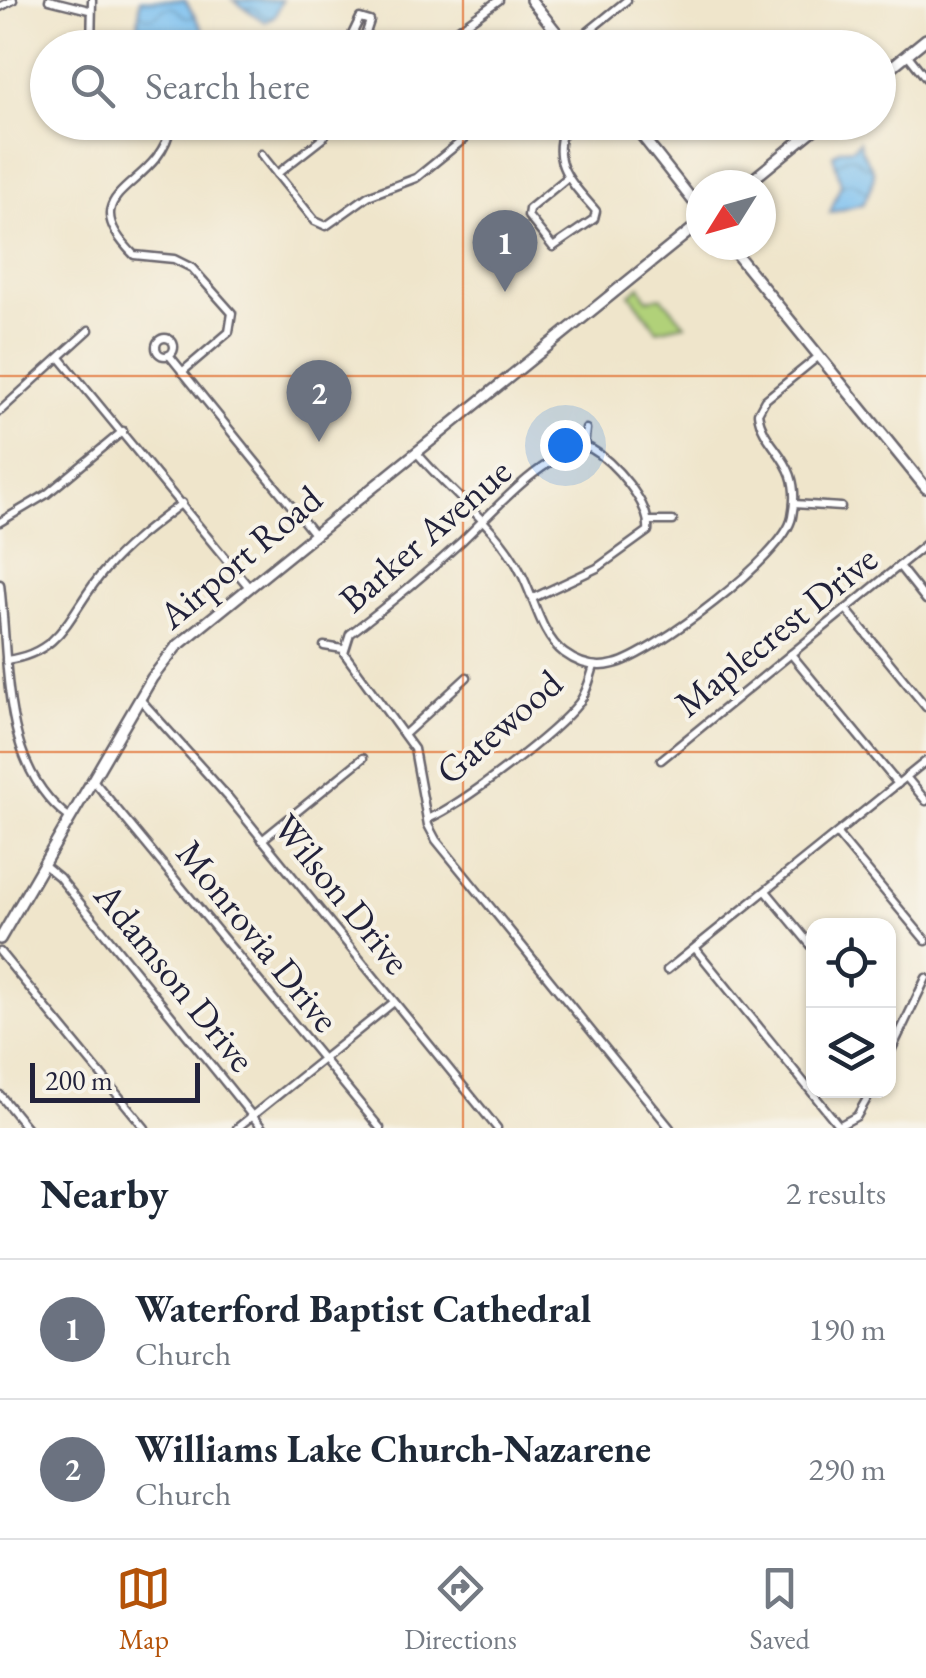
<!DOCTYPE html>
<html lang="en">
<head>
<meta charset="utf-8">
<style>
  :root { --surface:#fff; --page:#f2f2f3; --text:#1f2937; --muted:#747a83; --line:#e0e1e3; --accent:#b45309 }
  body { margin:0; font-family:"EB Garamond",serif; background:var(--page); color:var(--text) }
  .controls { position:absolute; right:30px; bottom:30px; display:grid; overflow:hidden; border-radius:20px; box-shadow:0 2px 8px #0004 }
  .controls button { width:90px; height:90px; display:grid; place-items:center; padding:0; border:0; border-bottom:2px solid var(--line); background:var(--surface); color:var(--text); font:50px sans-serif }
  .compass { position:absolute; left:686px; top:170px; width:90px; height:90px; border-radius:50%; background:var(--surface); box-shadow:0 2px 8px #0004; rotate:233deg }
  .scale { position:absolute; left:30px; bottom:25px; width:170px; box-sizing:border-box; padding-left:10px; border:5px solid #22223b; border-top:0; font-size:28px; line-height:35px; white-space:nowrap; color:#22223b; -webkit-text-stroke:8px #f7f3e8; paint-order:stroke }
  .you { position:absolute; left:565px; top:445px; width:35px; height:35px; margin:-25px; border:8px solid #fff; border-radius:50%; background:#1a73e8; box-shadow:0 0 0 15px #1a73e833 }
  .badge { display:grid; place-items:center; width:65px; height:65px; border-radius:50%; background:var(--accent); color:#fff; font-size:32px; font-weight:700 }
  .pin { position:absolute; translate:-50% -82px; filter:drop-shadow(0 2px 5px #0008) }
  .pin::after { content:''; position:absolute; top:52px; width:35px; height:30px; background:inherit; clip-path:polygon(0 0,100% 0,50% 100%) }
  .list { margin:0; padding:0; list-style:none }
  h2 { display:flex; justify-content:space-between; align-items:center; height:130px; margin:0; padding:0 40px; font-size:42px }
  h2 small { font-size:32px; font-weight:400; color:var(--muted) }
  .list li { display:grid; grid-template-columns:65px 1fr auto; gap:30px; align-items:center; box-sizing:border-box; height:140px; padding:0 40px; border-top:2px solid var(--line) }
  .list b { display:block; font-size:38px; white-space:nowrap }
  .list p { margin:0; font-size:32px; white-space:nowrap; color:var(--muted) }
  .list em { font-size:32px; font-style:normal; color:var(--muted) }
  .icon { flex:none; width:55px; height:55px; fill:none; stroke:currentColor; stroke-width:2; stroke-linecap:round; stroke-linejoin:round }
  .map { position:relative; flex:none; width:926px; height:1128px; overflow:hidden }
  .search { position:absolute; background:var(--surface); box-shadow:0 2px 8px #0004; left:30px; right:30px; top:30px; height:110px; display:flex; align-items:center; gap:25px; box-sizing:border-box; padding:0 35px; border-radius:55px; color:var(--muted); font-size:38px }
  .sheet { height:410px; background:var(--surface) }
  nav { display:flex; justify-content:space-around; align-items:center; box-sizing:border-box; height:140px; border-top:2px solid var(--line); background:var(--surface); font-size:28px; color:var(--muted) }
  nav a { display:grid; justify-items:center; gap:5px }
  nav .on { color:var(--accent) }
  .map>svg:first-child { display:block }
  .green { fill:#b1d179; stroke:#6a7a5a; stroke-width:2.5 }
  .water { fill:url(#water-waves); stroke:#4e7096; stroke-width:2.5 }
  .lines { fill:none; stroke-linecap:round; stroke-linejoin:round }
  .minor-casing { stroke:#6a666d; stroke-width:11 }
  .tertiary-casing { stroke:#6a666d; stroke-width:14 }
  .minor { stroke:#fff; stroke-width:6 }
  .tertiary { stroke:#fff; stroke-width:9 }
  .grid { fill:none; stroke:#de560e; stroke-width:2.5; stroke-opacity:0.55 }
  .labels { text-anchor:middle; stroke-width:8; stroke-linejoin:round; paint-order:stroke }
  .street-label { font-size:38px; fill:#22223b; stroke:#f7f3e8 }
</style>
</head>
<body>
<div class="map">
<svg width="926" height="1128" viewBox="0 0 926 1128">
  <defs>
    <pattern id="water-waves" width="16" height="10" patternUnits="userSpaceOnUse" patternTransform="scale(2.5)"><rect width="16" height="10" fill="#79bff0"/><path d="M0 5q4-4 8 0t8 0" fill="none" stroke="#639bc4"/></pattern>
  </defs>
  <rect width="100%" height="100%" fill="#f7f3e8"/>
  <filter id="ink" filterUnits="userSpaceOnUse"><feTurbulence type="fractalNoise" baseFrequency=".01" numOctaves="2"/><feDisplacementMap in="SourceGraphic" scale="20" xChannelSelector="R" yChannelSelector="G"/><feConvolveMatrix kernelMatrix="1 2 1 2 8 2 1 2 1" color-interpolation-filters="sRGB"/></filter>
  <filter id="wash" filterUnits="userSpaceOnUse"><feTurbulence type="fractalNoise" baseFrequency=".0048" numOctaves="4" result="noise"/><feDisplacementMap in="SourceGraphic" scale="40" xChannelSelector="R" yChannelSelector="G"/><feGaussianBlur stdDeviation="2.25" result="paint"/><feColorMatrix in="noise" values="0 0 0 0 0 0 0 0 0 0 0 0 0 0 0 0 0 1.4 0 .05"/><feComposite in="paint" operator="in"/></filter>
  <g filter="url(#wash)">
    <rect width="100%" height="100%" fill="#efe5cb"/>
    <!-- green -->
    <polygon class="green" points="640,286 647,299 662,297 685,324 657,330 630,294"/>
    <!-- water -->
    <g class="water">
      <polygon points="140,0 185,0 203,30 198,47 144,47 138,29"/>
      <polygon points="233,0 282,0 275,16 265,22"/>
      <path d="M859,141c7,33 27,19 4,63l-33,9 11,-29 -8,-29 7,-6 13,-1z"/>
    </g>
  </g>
  <g filter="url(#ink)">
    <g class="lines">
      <!-- minor casing -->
      <g class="minor-casing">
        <g id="minor">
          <polyline points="49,0 89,10"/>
          <polyline points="0,7 13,0"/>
          <polyline points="569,47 627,0"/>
          <polyline points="91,48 92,0"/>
          <polyline points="334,48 365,36 370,21 360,18 348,43"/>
          <polyline points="432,48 499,0"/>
          <polyline points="675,48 683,41"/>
          <polyline points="907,54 926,78"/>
          <polyline points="159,122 192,122"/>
          <path d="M567,122c-20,39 4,60 29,89l-2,8 -41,28 -25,-31 1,-7 39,-32"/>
          <path d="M171,125c-11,66 -104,63 -37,130l40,4 18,9 40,45 -3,19 -47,40"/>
          <polyline points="565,128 579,122"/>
          <polyline points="261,154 315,221 326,226 368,196 416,178 485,122"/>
          <polyline points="277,174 323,138 333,122"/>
          <circle cx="165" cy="347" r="9"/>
          <polyline points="169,355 314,534"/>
          <polyline points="61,359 248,586"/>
          <polyline points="0,411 89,330"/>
          <polyline points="584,447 586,429"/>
          <path d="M417,453c33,40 81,73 104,120 13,24 20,63 43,80 15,11 32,16 50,11 38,-9 171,-108 178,-147 12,-59 -29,-66 -34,-104l7,-13 54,-44"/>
          <polyline points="794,504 841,507"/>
          <polyline points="649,521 673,521"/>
          <polyline points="0,522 47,494 123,431"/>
          <polyline points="899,566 926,600"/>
          <path d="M0,584c10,83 0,183 70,234"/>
          <path d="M533,598l64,-30 51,-37c3,-28 -35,-70 -58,-83 -44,1 -97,64 -128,93 -36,33 -74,64 -112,93l-6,19 70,96 14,76 8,15 234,288"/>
          <polyline points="846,609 926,707"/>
          <polyline points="324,646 343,649"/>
          <polyline points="791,654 898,784"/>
          <path d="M6,660c59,-7 64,-51 99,-90 22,-26 50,-46 77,-67"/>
          <polyline points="140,699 228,797 497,1128"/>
          <polyline points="405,734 467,677"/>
          <polyline points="661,760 926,544"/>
          <polyline points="906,777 926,801"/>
          <polyline points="93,780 380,1128"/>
          <path d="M428,819c36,-16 126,-85 151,-116 8,-11 11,-24 15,-37"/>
          <polyline points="837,834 926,941"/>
          <polyline points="262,840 363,758"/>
          <polyline points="43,864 59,877 262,1128"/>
          <polyline points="766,891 814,949"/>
          <polyline points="695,948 840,1127"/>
          <polyline points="0,952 145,1128"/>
          <polyline points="667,970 926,761"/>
          <polyline points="888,1057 926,978"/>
          <polyline points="0,1095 27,1128"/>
          <polyline points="237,1128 394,1002"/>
          <polyline points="835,1128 857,1116 872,1090"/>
        </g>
      </g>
      <!-- tertiary casing -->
      <g class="tertiary-casing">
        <g id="tertiary">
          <polyline points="531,0 569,48"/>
          <polyline points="878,78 926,39"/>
          <polyline points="631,122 701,211"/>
          <polyline points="746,185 823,122"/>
          <polyline points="729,245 926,488"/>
          <polyline points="0,939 152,678 176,647 701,222"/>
        </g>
      </g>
      <!-- minor -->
      <use href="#minor" class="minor"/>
      <!-- tertiary -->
      <use href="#tertiary" class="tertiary"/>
    </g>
  </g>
  <!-- grid -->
  <path class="grid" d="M463,0v48M463,122v1006M0,376h926M0,752h926"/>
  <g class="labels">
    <!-- street labels -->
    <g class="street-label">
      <text transform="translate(425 535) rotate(-41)" y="13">Barker Avenue</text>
      <text transform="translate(240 557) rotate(-40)" y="13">Airport Road</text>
      <text transform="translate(776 631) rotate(-39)" y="13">Maplecrest Drive</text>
      <text transform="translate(499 727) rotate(-41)" y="13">Gatewood</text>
      <text transform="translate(342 894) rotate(51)" y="13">Wilson Drive</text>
      <text transform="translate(258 936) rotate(51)" y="13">Monrovia Drive</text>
      <text transform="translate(175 977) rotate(51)" y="13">Adamson Drive</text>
    </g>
  </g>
</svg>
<div class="controls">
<button><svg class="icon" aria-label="locate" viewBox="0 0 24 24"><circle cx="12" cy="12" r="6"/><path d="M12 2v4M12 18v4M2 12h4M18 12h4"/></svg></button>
<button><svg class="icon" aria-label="layers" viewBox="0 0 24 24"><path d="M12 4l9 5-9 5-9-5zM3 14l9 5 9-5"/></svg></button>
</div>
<svg class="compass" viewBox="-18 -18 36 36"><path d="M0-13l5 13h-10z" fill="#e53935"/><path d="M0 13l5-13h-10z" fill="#747a83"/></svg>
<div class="scale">200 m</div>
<div class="you"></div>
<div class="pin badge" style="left:505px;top:292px;background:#6b7280">1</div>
<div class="pin badge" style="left:319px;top:442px;background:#6b7280">2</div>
<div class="search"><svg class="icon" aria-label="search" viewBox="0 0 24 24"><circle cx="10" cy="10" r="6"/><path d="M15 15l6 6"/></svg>Search here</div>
</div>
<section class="sheet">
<h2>Nearby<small>2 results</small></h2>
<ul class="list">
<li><span class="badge" style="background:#6b7280">1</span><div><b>Waterford Baptist Cathedral</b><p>Church</p></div><em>190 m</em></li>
<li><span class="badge" style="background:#6b7280">2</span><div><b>Williams Lake Church-Nazarene</b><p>Church</p></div><em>290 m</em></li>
</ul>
</section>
<nav>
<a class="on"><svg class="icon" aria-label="map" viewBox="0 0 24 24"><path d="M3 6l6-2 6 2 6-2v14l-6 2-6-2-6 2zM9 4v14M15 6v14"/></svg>Map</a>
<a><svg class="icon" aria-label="directions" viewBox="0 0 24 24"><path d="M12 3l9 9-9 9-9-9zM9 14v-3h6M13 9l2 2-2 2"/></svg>Directions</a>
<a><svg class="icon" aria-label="saved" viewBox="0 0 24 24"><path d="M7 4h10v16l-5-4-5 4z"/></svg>Saved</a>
</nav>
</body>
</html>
